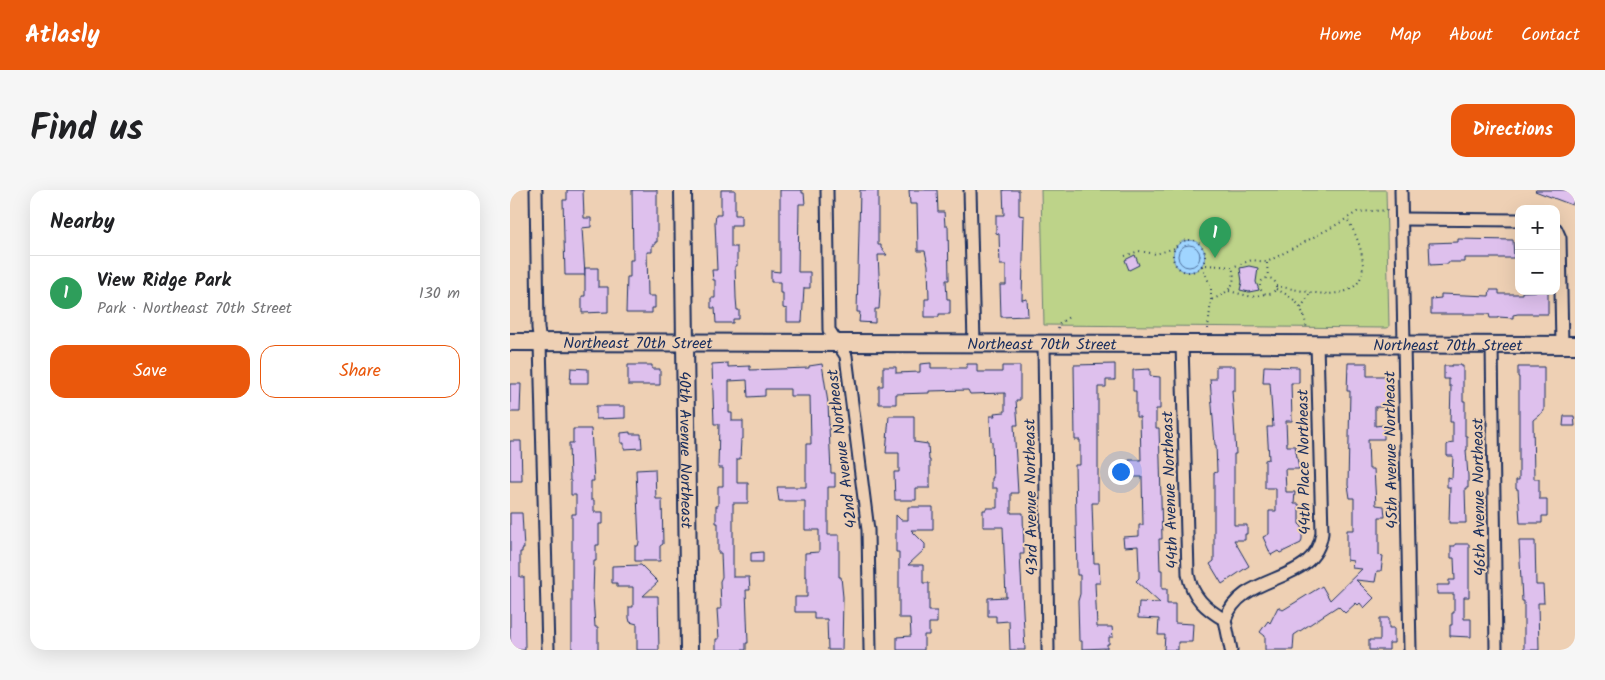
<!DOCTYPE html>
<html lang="en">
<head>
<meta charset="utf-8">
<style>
  :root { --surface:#fff; --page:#f6f6f6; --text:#202124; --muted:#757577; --line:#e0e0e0; --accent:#ea580c }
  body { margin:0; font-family:Kalam,sans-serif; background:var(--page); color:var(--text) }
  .controls { position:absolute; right:15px; top:15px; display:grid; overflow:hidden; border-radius:10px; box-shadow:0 5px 20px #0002 }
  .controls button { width:45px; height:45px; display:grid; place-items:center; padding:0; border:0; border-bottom:1px solid var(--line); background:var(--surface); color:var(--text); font:25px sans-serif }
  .you { position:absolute; left:610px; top:281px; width:18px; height:18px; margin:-12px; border:4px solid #fff; border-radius:50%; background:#1a73e8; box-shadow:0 0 0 8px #1a73e833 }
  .badge { display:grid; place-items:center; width:32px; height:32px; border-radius:50%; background:var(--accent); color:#fff; font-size:16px; font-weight:700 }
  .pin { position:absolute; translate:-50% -41px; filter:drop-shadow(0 1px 2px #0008) }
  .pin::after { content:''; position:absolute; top:26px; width:18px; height:15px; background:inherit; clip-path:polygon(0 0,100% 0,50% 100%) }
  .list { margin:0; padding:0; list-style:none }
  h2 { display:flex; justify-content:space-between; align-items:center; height:65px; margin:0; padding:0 20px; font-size:21px }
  h2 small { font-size:16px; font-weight:400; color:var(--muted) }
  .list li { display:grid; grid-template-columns:32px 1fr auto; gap:15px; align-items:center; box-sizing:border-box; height:75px; padding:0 20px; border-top:1px solid var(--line) }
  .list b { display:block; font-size:19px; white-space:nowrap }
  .list p { margin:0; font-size:16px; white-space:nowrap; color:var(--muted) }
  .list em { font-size:16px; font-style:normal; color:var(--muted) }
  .actions { display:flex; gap:10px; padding:15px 20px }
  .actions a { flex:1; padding:11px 0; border:1px solid var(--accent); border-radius:15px; text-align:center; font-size:18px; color:var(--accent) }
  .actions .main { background:var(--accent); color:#fff }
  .map { position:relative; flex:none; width:1065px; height:460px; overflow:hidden; border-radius:15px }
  header { display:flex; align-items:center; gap:30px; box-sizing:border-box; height:70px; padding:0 25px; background:var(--accent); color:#fff }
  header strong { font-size:24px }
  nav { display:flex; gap:28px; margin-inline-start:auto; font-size:18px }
  .intro { display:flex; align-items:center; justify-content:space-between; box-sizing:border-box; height:120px; padding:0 30px }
  h1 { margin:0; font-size:35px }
  .button { padding:12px 22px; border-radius:15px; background:var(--accent); color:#fff; font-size:18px; font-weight:700 }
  main { display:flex; gap:30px; padding:0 30px }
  aside { flex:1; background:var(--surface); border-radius:15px; box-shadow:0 5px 20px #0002 }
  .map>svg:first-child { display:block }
  .green { fill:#bdd389; stroke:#6c8174 }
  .water { fill:#a0d5ff; stroke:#6b93bf }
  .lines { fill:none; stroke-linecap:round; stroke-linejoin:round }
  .shore { stroke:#50719e; stroke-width:1 }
  .building { fill:#dec0ed; stroke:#1b2f5e }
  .street-casing { stroke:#1b2f5e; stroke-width:15 }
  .secondary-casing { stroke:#1b2f5e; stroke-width:20 }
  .path { stroke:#1b2f5e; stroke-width:2; stroke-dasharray:1 4; stroke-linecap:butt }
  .street { stroke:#eed0b4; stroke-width:11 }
  .secondary { stroke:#eed0b4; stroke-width:16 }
  .labels { text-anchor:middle; stroke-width:4; stroke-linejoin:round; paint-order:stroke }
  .street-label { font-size:16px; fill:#1b2f5e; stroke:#eed0b4 }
</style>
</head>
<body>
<header>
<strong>Atlasly</strong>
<nav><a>Home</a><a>Map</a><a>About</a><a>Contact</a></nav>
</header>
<div class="intro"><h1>Find us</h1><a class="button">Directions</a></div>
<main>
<aside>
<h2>Nearby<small></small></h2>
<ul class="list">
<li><span class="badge" style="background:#2e9e5b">1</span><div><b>View Ridge Park</b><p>Park · Northeast 70th Street</p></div><em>130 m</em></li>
</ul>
<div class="actions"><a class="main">Save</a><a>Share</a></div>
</aside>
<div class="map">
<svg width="1065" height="460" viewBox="0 0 1065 460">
  <rect width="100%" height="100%" fill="#eed0b4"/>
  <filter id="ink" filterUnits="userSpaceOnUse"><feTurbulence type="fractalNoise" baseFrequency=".02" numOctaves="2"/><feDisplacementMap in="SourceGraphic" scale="10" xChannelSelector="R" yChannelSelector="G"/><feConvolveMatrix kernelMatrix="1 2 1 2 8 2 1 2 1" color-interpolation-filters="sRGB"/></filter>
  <g filter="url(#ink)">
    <!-- green -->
    <polygon class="green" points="531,0 876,0 879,137 877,138 534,135"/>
    <!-- water -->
    <circle class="water" cx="679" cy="66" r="16"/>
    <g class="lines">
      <!-- shore -->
      <circle class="shore" cx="679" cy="66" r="11"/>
    </g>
    <!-- building -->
    <g class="building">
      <polygon points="57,0 73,0 74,28 81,28 81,37 72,38 75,85 55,85 53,10 57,10"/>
      <polygon points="122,0 147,0 147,52 145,52 145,55 142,55 142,62 137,62 138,106 145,106 145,118 142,118 142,123 116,123 117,87 120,87 120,70 123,70"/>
      <polygon points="211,0 225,0 225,25 231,25 231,35 221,35 221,57 227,57 227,76 225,76 226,108 227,120 229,120 229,129 223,129 223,133 206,133 205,118 201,118 201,108 205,108 205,90 203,90 202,80 207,80 205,32 206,25 211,25"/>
      <polygon points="270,0 292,0 292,3 294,3 295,14 289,14 288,82 300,82 300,98 294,98 292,132 277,132 277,119 273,118 273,103 270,103 270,92 261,92 261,81 270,82"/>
      <polygon points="350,0 368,0 368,55 371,55 371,58 377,65 368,65 370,104 369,119 365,119 365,133 349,132 350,122 347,122"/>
      <polygon points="399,0 427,0 428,22 434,22 435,36 438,36 439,90 436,90 437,109 440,109 440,124 429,124 429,127 415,127 415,109 419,109 418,75 415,61 408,61 407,14 400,14"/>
      <polygon points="493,0 509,0 509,25 514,26 512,110 517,109 518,126 491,127 490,95 496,95 496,75 490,75 489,44 486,43 486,25 494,25"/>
      <polygon points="1026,0 1065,0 1065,8 1062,15 1025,1"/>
      <polygon points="948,49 1003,50 1004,68 955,68 955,72 938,72 938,74 920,75 919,53 948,52"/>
      <polygon points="625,65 629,75 619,80 615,70"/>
      <polygon points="739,76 748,78 746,92 749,100 739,102 730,100 732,92 730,78"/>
      <polygon points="75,78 88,78 88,97 98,97 98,122 72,123 72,106 75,106"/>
      <polygon points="980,100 989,100 989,104 1012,104 1012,102 1038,101 1038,124 1008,124 1003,125 1003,128 988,127 988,128 980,128 979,124 921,124 921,109 931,108 931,104 979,106"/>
      <polygon points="218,173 218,177 240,176 240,180 299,178 299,176 312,174 318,213 321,283 325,283 325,297 318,297 318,345 329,345 329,387 331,387 333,407 332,460 318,460 317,429 304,429 304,422 285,422 285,407 297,407 297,387 295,386 295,363 309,362 309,340 295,340 295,311 269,311 267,297 296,297 296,254 301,254 300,206 280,206 280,199 255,199 255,206 238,207 237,190 219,191 219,223 222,223 222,231 233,231 233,249 231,249 230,269 227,269 227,293 238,293 238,313 223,313 223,387 239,387 240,400 236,400 238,453 236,453 236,460 206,460 206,449 209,449 207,419 211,419 210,391 212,387 211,363 208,363 208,333 206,333 206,316 208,316 208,296 213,296 213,278 208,278 209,234 204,234 202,174"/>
      <polygon points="421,173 421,178 457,178 457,174 467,174 467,182 492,182 492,176 510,176 510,210 506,210 508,235 504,235 508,303 501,303 501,323 513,323 514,364 510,364 515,460 500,460 499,431 486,432 486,426 478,426 478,408 496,407 493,337 473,337 473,320 476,320 476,318 487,318 487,298 482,298 482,288 483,288 482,251 481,251 480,226 485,226 484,223 495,222 495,203 460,204 458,200 419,201 419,203 386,204 386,214 369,214 369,196 373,196 373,177 386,177 386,183 410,182 410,174"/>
      <polygon points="838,173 857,173 857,186 877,186 877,217 865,217 865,236 874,235 874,249 858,249 859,279 864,279 866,315 874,316 875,327 869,327 869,365 873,366 871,381 867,381 865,392 846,390 864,408 854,418 850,413 848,415 846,413 835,423 828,416 811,427 784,445 783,460 755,460 755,446 750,442 758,431 760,433 768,417 773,420 812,396 820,410 852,379 842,378 843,371 837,370 837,340 844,340 844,308 840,308 838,295 840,201 837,201"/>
      <polygon points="605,174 605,190 596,190 596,197 588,197 588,313 582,313 584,373 589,373 590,393 585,393 587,437 602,437 603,447 599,447 599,454 597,454 597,458 572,459 572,451 569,451 568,411 570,404 570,385 567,385 565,275 570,275 570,250 565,250 564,175"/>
      <polygon points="118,175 142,175 142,179 150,179 150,195 118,195"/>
      <polygon points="942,175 951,175 951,176 953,176 953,211 955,211 955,246 957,246 957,260 956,260 958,286 958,298 955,298 956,333 939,333 940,297 937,297 937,287 942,288 943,266 937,266 937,255 938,254 943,253 943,232 940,232 941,196 939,196 939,189 934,189 934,176 942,176"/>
      <polygon points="706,176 725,176 725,200 722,200 726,264 724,264 724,335 737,335 737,344 735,344 735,350 724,350 739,376 712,394 700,374 704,371 704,283 707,282 706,255 705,255 700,189 706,189"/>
      <polygon points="754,176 789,177 789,193 781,193 782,231 776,231 777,256 785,256 789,279 775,279 776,302 785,302 784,314 789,314 789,334 792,337 792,349 791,353 770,363 768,361 761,365 753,347 759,344 759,321 766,321 766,298 755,298 755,270 759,269 757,237 763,237 760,193 753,193"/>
      <polygon points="1008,177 1034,177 1034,221 1023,230 1024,289 1029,289 1029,309 1037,309 1037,326 1032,326 1032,333 1010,333 1008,299 1006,299 1006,290 1009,290 1009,187 1008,187"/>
      <polygon points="61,178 78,179 78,193 60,193"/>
      <polygon points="640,179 640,186 650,187 650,219 646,219 646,238 649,238 650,270 652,349 649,349 650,380 652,380 652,399 657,399 657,414 665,414 665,433 683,434 682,452 668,452 668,460 654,460 655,445 648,445 649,429 628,428 629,412 650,413 626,391 629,388 629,380 628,356 614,357 613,347 629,346 629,335 633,335 632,287 619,287 619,270 631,270 630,227 626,227 626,201 623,201 623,180"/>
      <polygon points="0,194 11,194 10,222 0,222"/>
      <polygon points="86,216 115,216 115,228 86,229"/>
      <polygon points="379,226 404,226 404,252 418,254 419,270 420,270 420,298 406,298 406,310 385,310 384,282 389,282 389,263 376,263"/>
      <polygon points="1054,226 1064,226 1065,236 1053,236"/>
      <polygon points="63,239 81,239 84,291 81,291 81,310 84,310 84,322 93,322 93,334 89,334 89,355 86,355 86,371 84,371 83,406 85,437 88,437 88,460 62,460 62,324 66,324 66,305 61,305 61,291 60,291 59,253 63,253"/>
      <polygon points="120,242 120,244 131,244 132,258 114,259 114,253 111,253 111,243"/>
      <polygon points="0,251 11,251 12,291 0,291"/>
      <polygon points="145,279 146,309 152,309 153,354 150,356 150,371 125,371 125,356 128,356 129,352 126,280"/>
      <polygon points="398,317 423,317 423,340 401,340 415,354 415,359 398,375 413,375 413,393 419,393 419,421 427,421 427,433 419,433 419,445 414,445 414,460 387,460 387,447 401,446 400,428 389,428 389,362 386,362 386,325 391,330 398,330"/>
      <polygon points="0,323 12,323 14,359 12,359 12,362 10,362 10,387 14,387 15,460 0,460"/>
      <polygon points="1009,351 1025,351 1026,395 1033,395 1034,413 1028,413 1029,460 1014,460 1014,411 1012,411"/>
      <polygon points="945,354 959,354 959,407 954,407 954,429 961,429 961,447 940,446 940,435 942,435 942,423 944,423 944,404 927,404 927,395 939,395 939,390 945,390 944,368 941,368 941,356 945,356"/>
      <polygon points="253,362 253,372 241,372 241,363"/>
      <polygon points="131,375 148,392 133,406 148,406 149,460 127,460 127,434 120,432 119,428 119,417 123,417 123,397 107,397 107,393 102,393 102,376"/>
      <polygon points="870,428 879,428 879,438 884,438 884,453 879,453 879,460 859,460 859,450 870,450"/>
    </g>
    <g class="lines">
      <!-- street casing -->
      <g class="street-casing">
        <g id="street">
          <polyline points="26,0 28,138 30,153 38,460"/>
          <polyline points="317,0 319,140 336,166 358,340 360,460"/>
          <polyline points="460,0 464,153"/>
          <polyline points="891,0 900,460"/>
          <polyline points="892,29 1009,30"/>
          <polyline points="1046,39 1050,48 1052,155"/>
          <path d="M672,153l6,231c4,23 18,35 37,46l6,30"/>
          <polyline points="534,154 538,460"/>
          <polyline points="982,155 986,460"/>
          <path d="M715,430c17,-50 90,-33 97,-87l-5,-190"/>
        </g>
      </g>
      <!-- secondary casing -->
      <g class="secondary-casing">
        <g id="secondary">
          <path id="s1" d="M173,0l6,460"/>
          <path id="s2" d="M0,152l1065,3"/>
        </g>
      </g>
      <!-- path -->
      <g class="path">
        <circle cx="679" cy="66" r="16"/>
        <polyline points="615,66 629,61 646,64 665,58"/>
        <polyline points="757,73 758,88"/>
        <circle cx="758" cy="96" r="8"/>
        <path d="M766,96c20,3 42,10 62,7 40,-6 23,-52 9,-74"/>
        <path d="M766,99c22,11 26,16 31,40"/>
        <polyline points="719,101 742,107 755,104"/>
        <polyline points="701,110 701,97 692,76 697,75 722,77 742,70 757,72 828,34 847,22 879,20"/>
        <polyline points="791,118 800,103"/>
        <polyline points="548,139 550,133 559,127"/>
        <path d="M698,139l3,-29c16,-7 27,-13 21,-33"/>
      </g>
      <!-- street -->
      <use href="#street" class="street"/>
      <!-- secondary -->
      <use href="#secondary" class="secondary"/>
    </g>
  </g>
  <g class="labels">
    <!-- street labels -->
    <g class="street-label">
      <text dy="6" stroke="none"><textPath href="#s2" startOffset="128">Northeast 70th Street</textPath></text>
      <text dy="6" stroke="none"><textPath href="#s2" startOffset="532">Northeast 70th Street</textPath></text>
      <text dy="6" stroke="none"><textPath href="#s2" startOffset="938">Northeast 70th Street</textPath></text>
      <text transform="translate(331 259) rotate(-97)" y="6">42nd Avenue Northeast</text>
      <text dy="6" stroke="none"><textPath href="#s1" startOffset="260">40th Avenue Northeast</textPath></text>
      <text transform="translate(880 260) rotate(-91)" y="6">45th Avenue Northeast</text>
      <text transform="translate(793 272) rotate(-91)" y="6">44th Place Northeast</text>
      <text transform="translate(659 300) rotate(-92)" y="6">44th Avenue Northeast</text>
      <text transform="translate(520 307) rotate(-91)" y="6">43rd Avenue Northeast</text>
      <text transform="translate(968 307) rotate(-91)" y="6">46th Avenue Northeast</text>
    </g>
  </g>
</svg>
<div class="controls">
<button>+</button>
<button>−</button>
</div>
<div class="you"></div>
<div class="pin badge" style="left:705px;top:68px;background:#2e9e5b">1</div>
</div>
</main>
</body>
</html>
